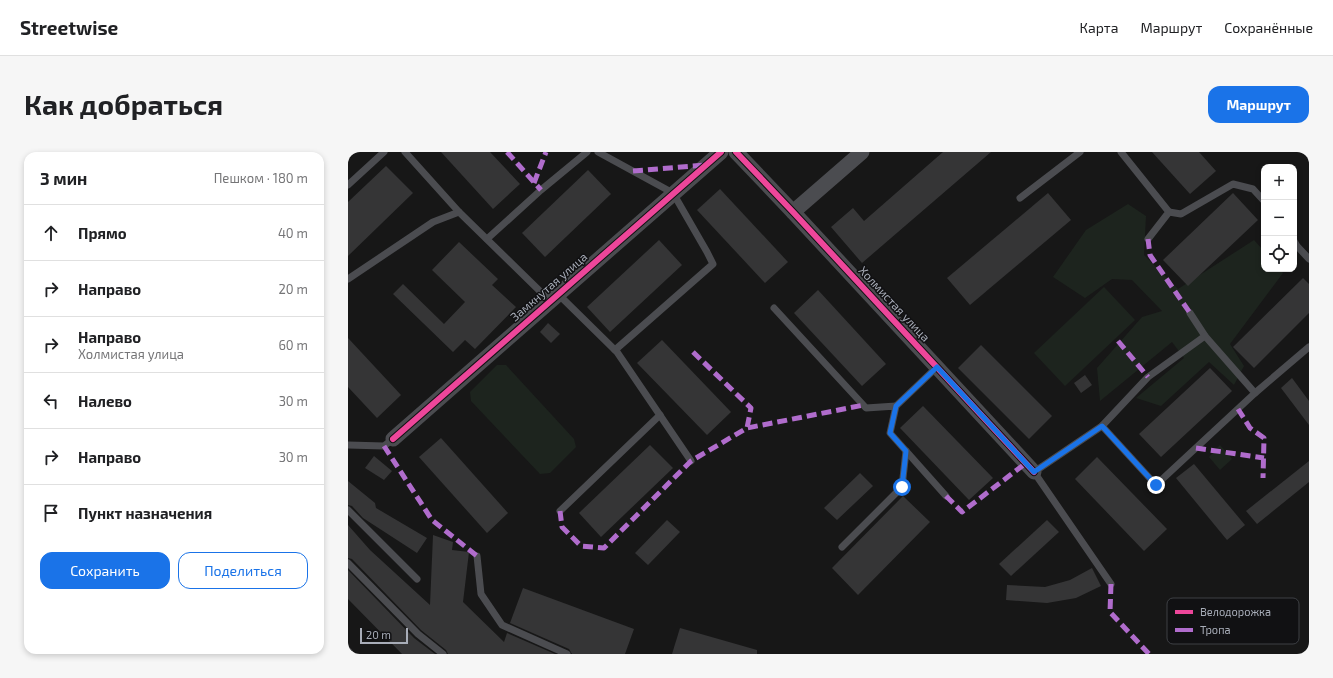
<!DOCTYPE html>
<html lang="ru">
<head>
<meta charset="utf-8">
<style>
  :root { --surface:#fff; --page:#f6f6f6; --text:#202124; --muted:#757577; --line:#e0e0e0; --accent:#1a73e8 }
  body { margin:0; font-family:"Exo 2",sans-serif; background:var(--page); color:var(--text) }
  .controls { position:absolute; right:12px; top:12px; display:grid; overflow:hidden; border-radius:8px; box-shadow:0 2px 6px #0003 }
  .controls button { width:36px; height:36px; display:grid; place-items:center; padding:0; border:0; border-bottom:1px solid var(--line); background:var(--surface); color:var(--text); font:20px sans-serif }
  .scale { position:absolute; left:12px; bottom:10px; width:48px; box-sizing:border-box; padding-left:4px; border:2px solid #a8adb8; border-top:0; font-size:11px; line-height:14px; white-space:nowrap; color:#a8adb8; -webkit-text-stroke:3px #111113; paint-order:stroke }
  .stop { position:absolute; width:12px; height:12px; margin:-9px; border:3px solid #1a73e8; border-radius:50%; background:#fff }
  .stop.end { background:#1a73e8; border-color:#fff; box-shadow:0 1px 4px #0008 }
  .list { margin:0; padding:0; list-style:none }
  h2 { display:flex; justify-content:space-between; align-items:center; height:52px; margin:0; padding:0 16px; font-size:17px }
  h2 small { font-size:13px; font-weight:400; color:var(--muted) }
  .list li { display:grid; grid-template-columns:26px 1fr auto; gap:12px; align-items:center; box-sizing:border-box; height:56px; padding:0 16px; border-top:1px solid var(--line) }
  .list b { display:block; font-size:15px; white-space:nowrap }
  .list p { margin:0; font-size:13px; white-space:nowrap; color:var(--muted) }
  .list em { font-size:13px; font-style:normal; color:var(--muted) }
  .actions { display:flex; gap:8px; padding:12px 16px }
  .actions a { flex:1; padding:9px 0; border:1px solid var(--accent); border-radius:12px; text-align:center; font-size:14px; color:var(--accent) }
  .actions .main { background:var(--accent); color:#fff }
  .icon { flex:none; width:22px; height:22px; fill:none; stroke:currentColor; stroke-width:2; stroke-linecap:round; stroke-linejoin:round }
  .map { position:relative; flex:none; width:961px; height:502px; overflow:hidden; border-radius:12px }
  header { display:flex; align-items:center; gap:24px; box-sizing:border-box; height:56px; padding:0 20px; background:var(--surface); border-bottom:1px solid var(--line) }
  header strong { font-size:19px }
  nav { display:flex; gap:22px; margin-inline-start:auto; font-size:14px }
  .intro { display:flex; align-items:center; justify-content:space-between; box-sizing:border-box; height:96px; padding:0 24px }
  h1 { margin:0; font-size:28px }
  .button { padding:10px 18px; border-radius:12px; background:var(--accent); color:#fff; font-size:14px; font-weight:700 }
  main { display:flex; gap:24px; padding:0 24px }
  aside { flex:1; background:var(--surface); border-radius:12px; box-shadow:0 2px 6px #0003 }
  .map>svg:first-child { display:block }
  .green { fill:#1d241e }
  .building { fill:#353536 }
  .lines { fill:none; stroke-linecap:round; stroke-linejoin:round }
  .lane { stroke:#4b4c50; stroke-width:7 }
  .street { stroke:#4b4c50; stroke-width:15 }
  .rail { stroke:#4b4c4f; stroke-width:3; stroke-dasharray:5 4; stroke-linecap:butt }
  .quiet { stroke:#b06ccc; stroke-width:5; stroke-dasharray:10 5; stroke-linecap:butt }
  .cycleway-casing { stroke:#111113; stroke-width:8 }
  .cycleway { stroke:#ed469a; stroke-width:6 }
  .route { stroke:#1a73e8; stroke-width:5 }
  .labels { text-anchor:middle; stroke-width:3; stroke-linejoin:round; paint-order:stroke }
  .street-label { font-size:12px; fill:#a8adb8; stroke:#111113 }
  .key { fill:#111113; stroke:#3e4045; stroke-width:1 }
  .key-label { font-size:11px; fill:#a8adb8 }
</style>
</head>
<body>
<header>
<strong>Streetwise</strong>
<nav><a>Карта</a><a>Маршрут</a><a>Сохранённые</a></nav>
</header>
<div class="intro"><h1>Как добраться</h1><a class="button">Маршрут</a></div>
<main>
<aside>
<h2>3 мин<small>Пешком · 180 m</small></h2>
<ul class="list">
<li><svg class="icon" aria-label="ahead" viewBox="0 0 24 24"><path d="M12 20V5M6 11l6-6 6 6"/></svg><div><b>Прямо</b></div><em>40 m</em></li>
<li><svg class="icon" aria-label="right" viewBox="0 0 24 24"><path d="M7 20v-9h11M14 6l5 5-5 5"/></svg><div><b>Направо</b></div><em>20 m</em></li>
<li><svg class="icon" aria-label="right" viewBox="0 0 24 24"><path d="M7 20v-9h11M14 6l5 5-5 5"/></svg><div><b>Направо</b><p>Холмистая улица</p></div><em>60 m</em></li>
<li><svg class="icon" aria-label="left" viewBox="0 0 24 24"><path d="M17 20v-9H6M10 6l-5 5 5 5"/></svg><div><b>Налево</b></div><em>30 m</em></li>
<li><svg class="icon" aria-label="right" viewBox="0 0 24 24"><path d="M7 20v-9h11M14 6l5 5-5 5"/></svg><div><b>Направо</b></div><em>30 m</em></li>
<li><svg class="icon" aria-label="arrive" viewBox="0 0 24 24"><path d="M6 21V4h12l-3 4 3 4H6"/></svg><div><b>Пункт назначения</b></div></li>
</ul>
<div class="actions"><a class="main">Сохранить</a><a>Поделиться</a></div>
</aside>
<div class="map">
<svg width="961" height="502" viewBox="0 0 961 502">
  <rect width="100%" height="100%" fill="#171717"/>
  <!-- green -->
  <g class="green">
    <polygon points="780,52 798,64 796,103 830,137 906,88 916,99 916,117 931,117 935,121 882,192 896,214 886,233 861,210 813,254 788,246 836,206 824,190 752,249 749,216 794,165 814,159 784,128 764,127 737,146 705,125 738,78"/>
    <polygon points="756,135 787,168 717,234 686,201"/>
    <polygon points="149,213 158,213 226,287 228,295 202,321 192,322 123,249 122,240"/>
    <polygon points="872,293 884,307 872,318 861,305"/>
  </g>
  <!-- building -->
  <g class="building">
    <polygon points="93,0 142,0 172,32 145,57"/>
    <polygon points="595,0 643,0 514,111 483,75 505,56 516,69"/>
    <polygon points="804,0 851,0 868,19 842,42"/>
    <polygon points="38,14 65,41 0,104 0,50"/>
    <polygon points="240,18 263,42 197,105 174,81"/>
    <polygon points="372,37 440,110 417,131 349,58"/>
    <polygon points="700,41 723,68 622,153 599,126"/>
    <polygon points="885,41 910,68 840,134 815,108"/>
    <polygon points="311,88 334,113 262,180 239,155"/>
    <polygon points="111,90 150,127 144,133 168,155 127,197 117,188 105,200 45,142 55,132 96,172 117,150 84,118"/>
    <polygon points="955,126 961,132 961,161 906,216 885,195"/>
    <polygon points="470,138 538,212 514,234 446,161"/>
    <polygon points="200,171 212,182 203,191 192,180"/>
    <polygon points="0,186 53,243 29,266 0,235"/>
    <polygon points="314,188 383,260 359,283 289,211"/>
    <polygon points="633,193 704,264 681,287 610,216"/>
    <polygon points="862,216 884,239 813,305 791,282"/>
    <polygon points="737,223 744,233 733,241 726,231"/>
    <polygon points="944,226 961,249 961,273 933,236"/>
    <polygon points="575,254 645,326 621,348 552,276"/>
    <polygon points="93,286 160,361 139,381 71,305"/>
    <polygon points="302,293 325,316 253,385 231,361"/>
    <polygon points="26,304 44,319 36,328 17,316"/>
    <polygon points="749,305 819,377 796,399 727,327"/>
    <polygon points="961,309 961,330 909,372 898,359"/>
    <polygon points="846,312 897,373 879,388 828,326"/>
    <polygon points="512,321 525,334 489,368 476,356"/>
    <polygon points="0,329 27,351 28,356 79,386 69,401 15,366 4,354 0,353"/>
    <polygon points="555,344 582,370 510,443 484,416"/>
    <polygon points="319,368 332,380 300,413 287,401"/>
    <polygon points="699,368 711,380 663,424 651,412"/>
    <polygon points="0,373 22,398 82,453 85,383 105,390 104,398 121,400 115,450 156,490 159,481 207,502 100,502 98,498 73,478 4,407 0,406"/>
    <polygon points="744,416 753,434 728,446 699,451 658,448 659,433 697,435 722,428"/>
    <polygon points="0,418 66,486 87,502 54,502 0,447"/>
    <polygon points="175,436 286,477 277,502 224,502 221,497 162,471"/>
    <polygon points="332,476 409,498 409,502 324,502"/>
  </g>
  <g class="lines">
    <!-- lane -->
    <g class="lane">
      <polyline points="57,0 111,60 202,149"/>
      <polyline points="250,0 325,41 359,100 365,112 267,198"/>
      <polyline points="773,0 821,60 800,87"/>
      <polyline points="0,33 36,0"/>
      <polyline points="672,46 732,0"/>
      <polyline points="821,60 833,62 885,32 905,37 916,49"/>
      <polyline points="139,87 193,38 239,0"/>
      <polyline points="946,89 949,94 961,107"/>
      <polyline points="0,127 85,70 111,60"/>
      <polyline points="210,142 269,200 343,309"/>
      <polyline points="426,156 518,256 548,254 542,281 598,344"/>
      <polyline points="907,241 961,195"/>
      <polyline points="548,254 589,215"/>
      <polyline points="754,274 808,333 907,241 857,184 842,161"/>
      <polyline points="0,293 36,294 45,287"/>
      <polyline points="0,358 69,427"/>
      <polyline points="212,359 312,263"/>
      <polyline points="494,395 554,335 558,299"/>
      <polyline points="129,404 133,442 154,473 219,502"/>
      <polyline points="0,411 70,482 95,502"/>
      <polyline points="763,432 686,320 754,274 800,225 857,184"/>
    </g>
    <!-- street -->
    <g class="street">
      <polyline points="388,0 445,60 686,320"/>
      <polyline points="445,60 514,0"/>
      <polyline points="45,287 373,0"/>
    </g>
    <!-- rail -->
    <polyline class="rail" points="0,496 6,502"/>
    <!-- quiet -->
    <g class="quiet">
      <polyline points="159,0 193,38"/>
      <polyline points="285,19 358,13"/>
      <polyline points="186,31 198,0"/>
      <polyline points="800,87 802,103 842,161"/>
      <polyline points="770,189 800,225"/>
      <polyline points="345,200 403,256 399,276"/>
      <polyline points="890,257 902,276 916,286 915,326"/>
      <polyline points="36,294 84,368 129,404"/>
      <polyline points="848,296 916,306"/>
      <polyline points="598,344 614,360 678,311"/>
      <polyline points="212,359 214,375 233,394 256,396 343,309 399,276 516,253"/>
      <polyline points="763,432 762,460 801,502"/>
    </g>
    <!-- cycleway casing -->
    <g class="cycleway-casing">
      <g id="cycleway">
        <polyline points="388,0 445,60 686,320"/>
        <polyline points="45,287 373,0"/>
      </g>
    </g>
    <!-- cycleway -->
    <use href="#cycleway" class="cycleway"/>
  </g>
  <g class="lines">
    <!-- route -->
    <polyline class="route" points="554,335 558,299 542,281 548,254 589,215 686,320 754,274 808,333"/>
  </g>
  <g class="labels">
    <!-- street labels -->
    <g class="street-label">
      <text transform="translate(201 135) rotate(-41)" y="4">Замкнутая улица</text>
      <text transform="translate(546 152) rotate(47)" y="4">Холмистая улица</text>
    </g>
  </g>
  <!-- legend -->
  <rect x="819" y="446" width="132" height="46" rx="6" class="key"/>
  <rect x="827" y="458" width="18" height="4" fill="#ed469a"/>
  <rect x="827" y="476" width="18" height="4" fill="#b06ccc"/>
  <g class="key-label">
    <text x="852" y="464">Велодорожка</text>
    <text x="852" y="482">Тропа</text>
  </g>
</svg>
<div class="controls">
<button>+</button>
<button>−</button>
<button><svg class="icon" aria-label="locate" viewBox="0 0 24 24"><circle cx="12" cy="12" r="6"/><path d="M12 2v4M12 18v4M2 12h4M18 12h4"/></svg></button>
</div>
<div class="scale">20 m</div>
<div class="stop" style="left:554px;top:335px"></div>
<div class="stop end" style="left:808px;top:333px"></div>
</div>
</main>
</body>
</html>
